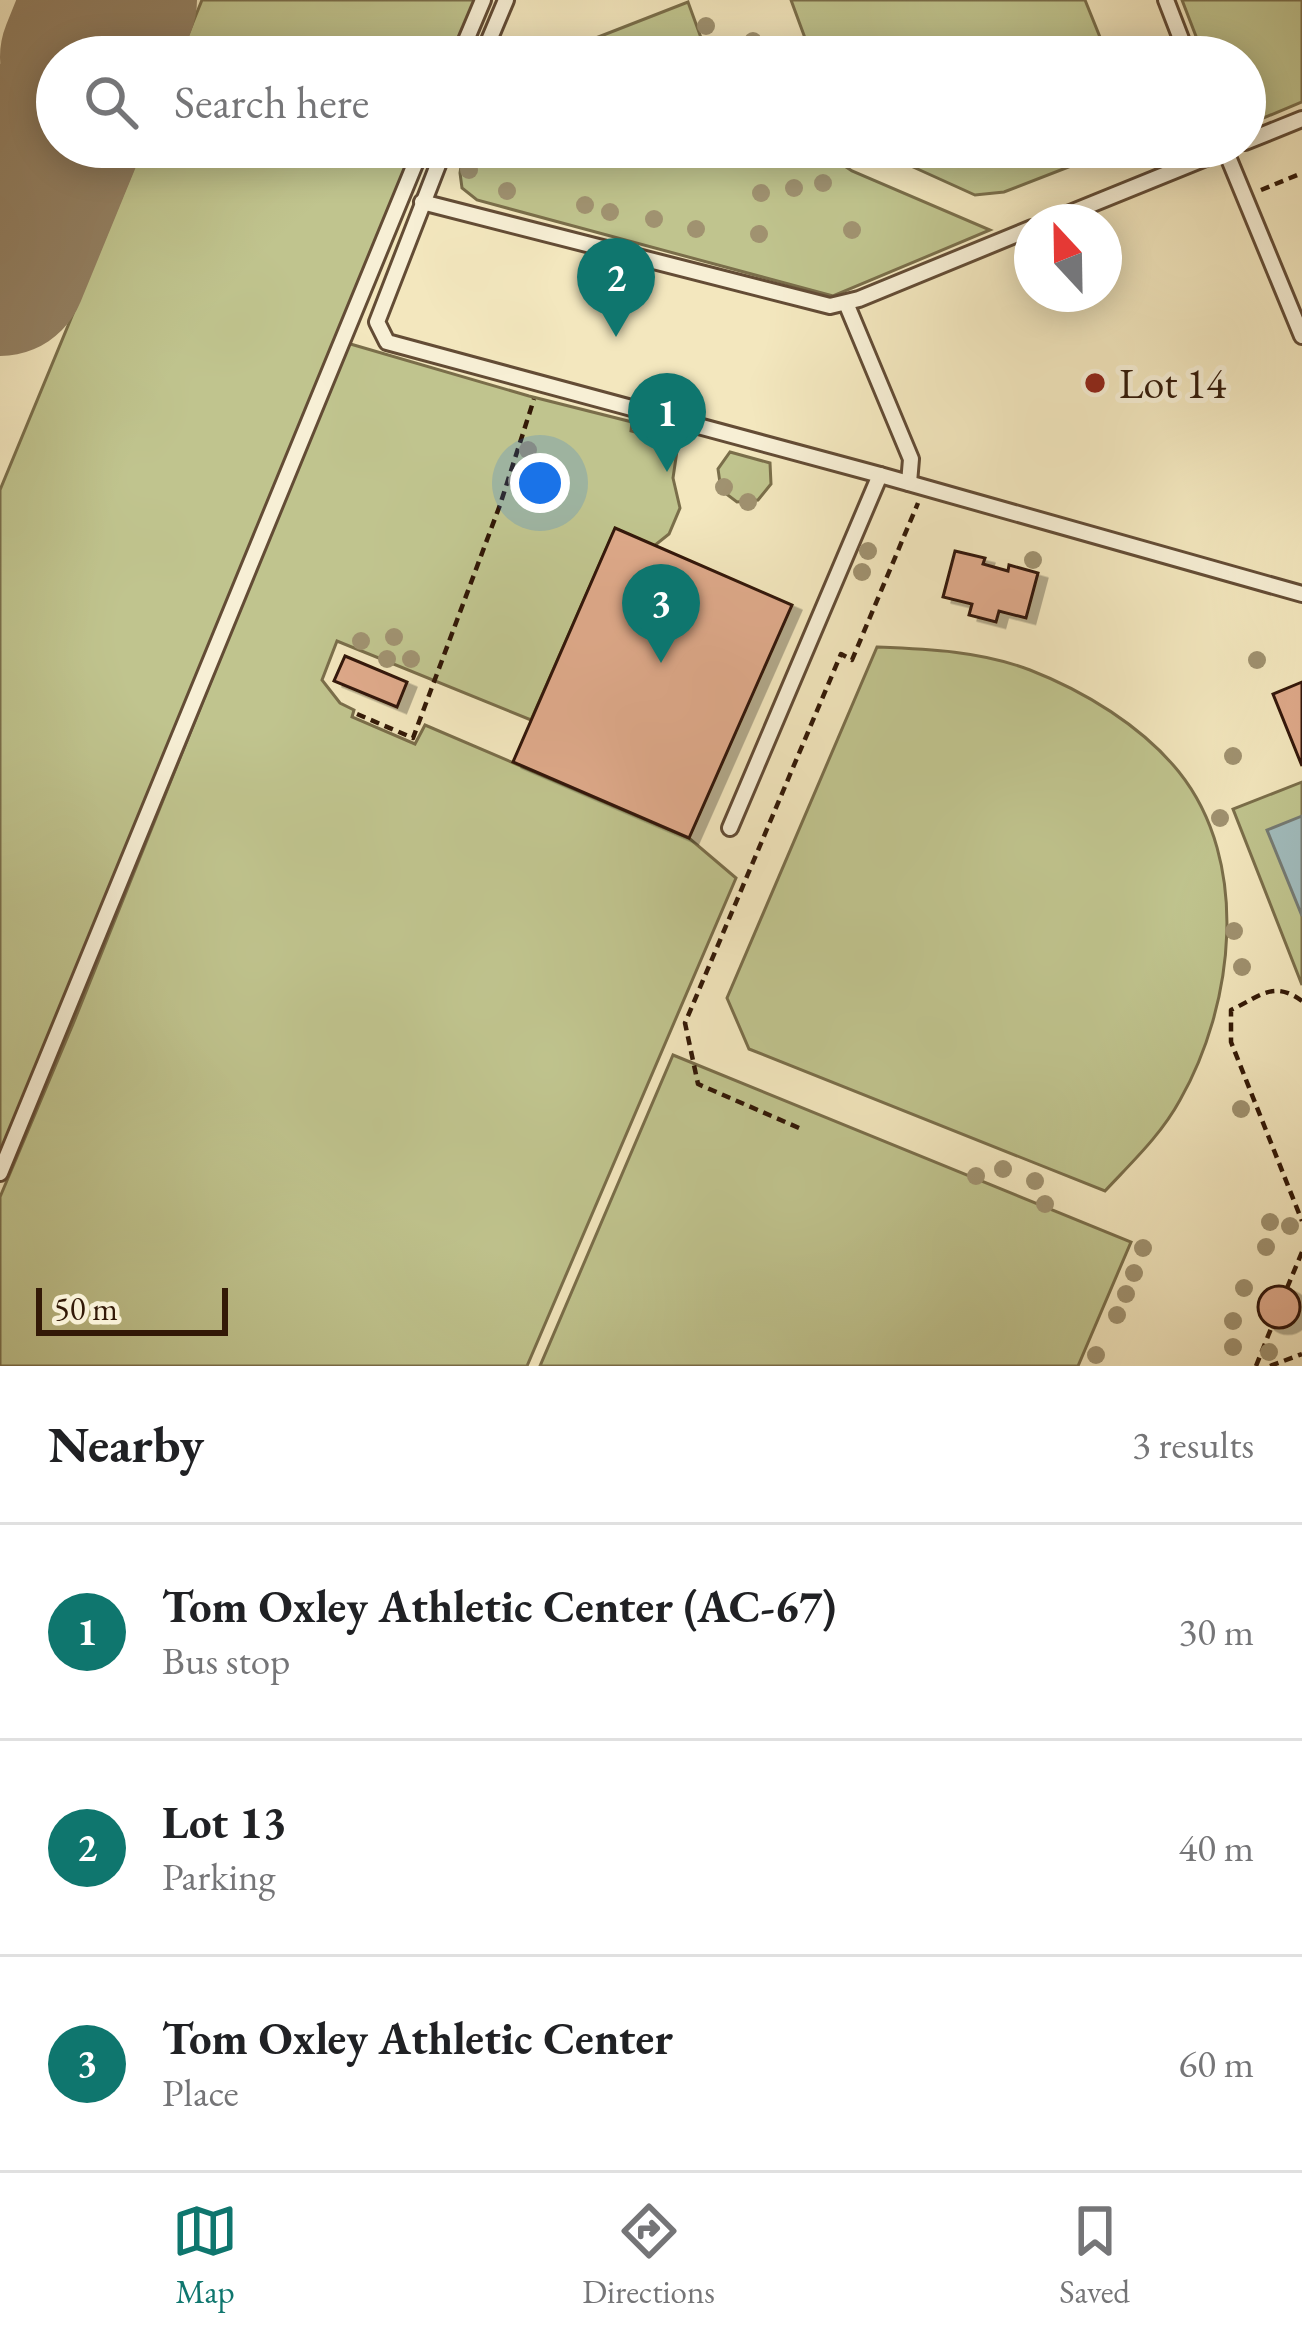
<!DOCTYPE html>
<html lang="en">
<head>
<meta charset="utf-8">
<style>
  :root { --surface:#fff; --page:#f6f6f6; --text:#202124; --muted:#757577; --line:#e0e0e0; --accent:#0f766e }
  body { margin:0; font-family:"EB Garamond",serif; background:var(--page); color:var(--text) }
  .compass { position:absolute; left:1014px; top:204px; width:108px; height:108px; border-radius:50%; background:var(--surface); box-shadow:0 6px 30px #0003; rotate:338deg }
  .scale { position:absolute; left:36px; bottom:30px; width:192px; box-sizing:border-box; padding-left:12px; border:6px solid #331907; border-top:0; font-size:33px; line-height:42px; white-space:nowrap; color:#331907; -webkit-text-stroke:9px #f7efd5; paint-order:stroke }
  .you { position:absolute; left:540px; top:483px; width:42px; height:42px; margin:-30px; border:9px solid #fff; border-radius:50%; background:#1a73e8; box-shadow:0 0 0 18px #1a73e833 }
  .badge { display:grid; place-items:center; width:78px; height:78px; border-radius:50%; background:var(--accent); color:#fff; font-size:39px; font-weight:700 }
  .pin { position:absolute; translate:-50% -99px; filter:drop-shadow(0 3px 6px #0008) }
  .pin::after { content:''; position:absolute; top:63px; width:42px; height:36px; background:inherit; clip-path:polygon(0 0,100% 0,50% 100%) }
  .list { margin:0; padding:0; list-style:none }
  h2 { display:flex; justify-content:space-between; align-items:center; height:156px; margin:0; padding:0 48px; font-size:51px }
  h2 small { font-size:39px; font-weight:400; color:var(--muted) }
  .list li { display:grid; grid-template-columns:78px 1fr auto; gap:36px; align-items:center; box-sizing:border-box; height:216px; padding:0 48px; border-top:3px solid var(--line) }
  .list b { display:block; font-size:45px; white-space:nowrap }
  .list p { margin:0; font-size:39px; white-space:nowrap; color:var(--muted) }
  .list em { font-size:39px; font-style:normal; color:var(--muted) }
  .icon { flex:none; width:66px; height:66px; fill:none; stroke:currentColor; stroke-width:2; stroke-linecap:round; stroke-linejoin:round }
  .map { position:relative; flex:none; width:1302px; height:1366px; overflow:hidden }
  .search { position:absolute; background:var(--surface); box-shadow:0 6px 30px #0003; left:36px; right:36px; top:36px; height:132px; display:flex; align-items:center; gap:30px; box-sizing:border-box; padding:0 42px; border-radius:66px; color:var(--muted); font-size:45px }
  .sheet { height:804px; background:var(--surface) }
  nav { display:flex; justify-content:space-around; align-items:center; box-sizing:border-box; height:168px; border-top:3px solid var(--line); background:var(--surface); font-size:33px; color:var(--muted) }
  nav a { display:grid; justify-items:center; gap:6px }
  nav .on { color:var(--accent) }
  .map>svg:first-child { display:block }
  .green { fill:#c0c48e; stroke:#7a6e4a; stroke-width:3 }
  .water { fill:#a1bcbd; stroke:#757b74; stroke-width:3 }
  .lines { fill:none; stroke-linecap:round; stroke-linejoin:round }
  .taxiway { stroke:#938062; stroke-width:69 }
  .runway { stroke:#938062; stroke-width:174 }
  .building { fill:#dfaa8b; stroke:#331907; stroke-width:3; filter:url(#shadow) }
  .service-casing { stroke:#634c35; stroke-width:20 }
  .path { stroke:#331907; stroke-width:4.5; stroke-dasharray:9 6; stroke-linecap:butt }
  .service { stroke:#f7efd5; stroke-width:14 }
  .tree { fill:#a09270 }
  .poi-dot { fill:#8f2418; stroke:#f7efd5; stroke-width:4.5 }
  .labels { text-anchor:middle; stroke-width:10; stroke-linejoin:round; paint-order:stroke }
  .poi-label { font-size:42px; fill:#331907; stroke:#f7efd5; text-anchor:start }
</style>
</head>
<body>
<div class="map">
<svg width="1302" height="1366" viewBox="0 0 1302 1366">
  <defs>
    <filter id="shadow"><feDropShadow dx="9" dy="5.5" stdDeviation="0" flood-color="#0004"/></filter>
  </defs>
  <rect width="100%" height="100%" fill="#f3e7be"/>
  <filter id="stains"><feTurbulence type="fractalNoise" baseFrequency=".00167" numOctaves="4"/><feColorMatrix values="0 0 0 0 .2 0 0 0 0 .09 0 0 0 0 .02 0 0 0 .5 -.17"/></filter>
  <radialGradient id="worn" r=".72"><stop offset=".6" stop-color="#630" stop-opacity="0"/><stop offset="1" stop-color="#630" stop-opacity=".3"/></radialGradient>
  <!-- green -->
  <g class="green">
    <polygon points="202,0 483,0 459,57 179,57"/>
    <polygon points="791,0 1085,0 1108,57 812,57"/>
    <polygon points="1182,0 1302,0 1302,102 1261,119 1245,119 1245,57 1204,57"/>
    <polygon points="688,2 708,57 547,57"/>
    <polygon points="142,147 422,147 0,1173 0,490"/>
    <polygon points="464,147 816,147 852,171 990,230 833,296 477,200 462,188 460,173"/>
    <polygon points="869,147 1120,147 1004,192 975,195"/>
    <polygon points="347,343 529,396 632,422 631,431 678,444 673,478 680,508 669,534 654,546 615,529 531,720 337,641 322,680 340,703 354,710 352,717 415,744 425,725 689,838 736,878 527,1366 0,1366 0,1197 73,1024"/>
    <polygon points="730,452 770,463 771,484 758,500 737,502 721,490 718,469"/>
    <path d="M877,647c51,2 104,4 153,23 54,21 112,56 149,102 72,90 55,233 1,328 -19,35 -48,62 -75,91l-356,-142 -22,-51z"/>
    <polygon points="1302,782 1302,985 1233,809"/>
    <polygon points="673,1055 1131,1242 1078,1366 540,1366"/>
  </g>
  <!-- water -->
  <polygon class="water" points="1302,816 1302,916 1267,830"/>
  <g class="lines">
    <!-- taxiway -->
    <polyline class="taxiway" points="0,162 37,179"/>
    <!-- runway -->
    <g class="runway">
      <polyline points="87,57 110,0"/>
      <polyline points="0,269 57,130"/>
    </g>
  </g>
  <!-- building -->
  <g class="building">
    <polygon points="615,528 792,605 689,838 513,762"/>
    <polygon points="955,551 985,558 983,564 1008,571 1009,565 1038,573 1026,618 999,611 996,622 969,615 972,604 943,597"/>
    <polygon points="345,656 407,682 397,707 334,681"/>
    <polygon points="1302,682 1302,766 1273,694"/>
    <circle cx="1279" cy="1307" r="21"/>
  </g>
  <g class="lines">
    <!-- service casing -->
    <g class="service-casing">
      <g id="service">
        <polyline points="1166,0 1188,57"/>
        <polyline points="459,57 483,0"/>
        <polyline points="482,57 506,0"/>
        <polyline points="1245,142 1302,119"/>
        <polyline points="445,147 377,322 387,342 880,475 1302,594"/>
        <polyline points="1224,147 1302,336"/>
        <polyline points="422,202 830,306 859,299 1032,228"/>
        <polyline points="1048,222 1228,149"/>
        <polyline points="846,303 911,459 909,483"/>
        <polyline points="730,828 880,475"/>
        <polyline points="0,1173 422,147"/>
      </g>
    </g>
    <!-- path -->
    <g class="path">
      <polyline points="1261,190 1302,173"/>
      <polyline points="357,714 413,738 500,505 534,399"/>
      <path d="M1302,1001c-29,-21 -41,-5 -71,9v32l71,179"/>
      <polyline points="799,1128 698,1084 685,1023 841,654 852,660 918,503"/>
      <polyline points="1287,1288 1302,1252"/>
      <polyline points="1256,1366 1272,1326"/>
      <polyline points="1270,1366 1302,1354"/>
    </g>
    <!-- service -->
    <use href="#service" class="service"/>
  </g>
  <!-- trees -->
  <g class="tree">
    <circle cx="706" cy="26" r="9"/>
    <circle cx="753" cy="41" r="9"/>
    <circle cx="469" cy="170" r="9"/>
    <circle cx="823" cy="183" r="9"/>
    <circle cx="794" cy="188" r="9"/>
    <circle cx="507" cy="191" r="9"/>
    <circle cx="761" cy="193" r="9"/>
    <circle cx="585" cy="205" r="9"/>
    <circle cx="610" cy="212" r="9"/>
    <circle cx="654" cy="219" r="9"/>
    <circle cx="696" cy="229" r="9"/>
    <circle cx="852" cy="230" r="9"/>
    <circle cx="759" cy="234" r="9"/>
    <circle cx="528" cy="450" r="9"/>
    <circle cx="517" cy="481" r="9"/>
    <circle cx="724" cy="487" r="9"/>
    <circle cx="748" cy="502" r="9"/>
    <circle cx="868" cy="551" r="9"/>
    <circle cx="1033" cy="560" r="9"/>
    <circle cx="862" cy="572" r="9"/>
    <circle cx="394" cy="637" r="9"/>
    <circle cx="361" cy="641" r="9"/>
    <circle cx="387" cy="659" r="9"/>
    <circle cx="411" cy="659" r="9"/>
    <circle cx="1257" cy="660" r="9"/>
    <circle cx="1233" cy="756" r="9"/>
    <circle cx="1220" cy="818" r="9"/>
    <circle cx="1234" cy="931" r="9"/>
    <circle cx="1242" cy="967" r="9"/>
    <circle cx="1241" cy="1109" r="9"/>
    <circle cx="1003" cy="1169" r="9"/>
    <circle cx="976" cy="1176" r="9"/>
    <circle cx="1035" cy="1181" r="9"/>
    <circle cx="1045" cy="1204" r="9"/>
    <circle cx="1270" cy="1222" r="9"/>
    <circle cx="1290" cy="1226" r="9"/>
    <circle cx="1266" cy="1247" r="9"/>
    <circle cx="1143" cy="1248" r="9"/>
    <circle cx="1134" cy="1273" r="9"/>
    <circle cx="1244" cy="1288" r="9"/>
    <circle cx="1126" cy="1294" r="9"/>
    <circle cx="1117" cy="1315" r="9"/>
    <circle cx="1233" cy="1321" r="9"/>
    <circle cx="1233" cy="1347" r="9"/>
    <circle cx="1269" cy="1352" r="9"/>
    <circle cx="1096" cy="1355" r="9"/>
  </g>
  <!-- markers -->
  <circle class="poi-dot" cx="1095" cy="383" r="12"/>
  <g class="labels">
    <!-- poi labels -->
    <g class="poi-label">
      <text x="1119" y="398">Lot 14</text>
    </g>
  </g>
  <rect width="100%" height="100%" filter="url(#stains)"/>
  <rect width="100%" height="100%" fill="url(#worn)"/>
</svg>
<svg class="compass" viewBox="-18 -18 36 36"><path d="M0-13l5 13h-10z" fill="#e53935"/><path d="M0 13l5-13h-10z" fill="#757577"/></svg>
<div class="scale">50 m</div>
<div class="you"></div>
<div class="pin badge" style="left:667px;top:472px">1</div>
<div class="pin badge" style="left:616px;top:337px">2</div>
<div class="pin badge" style="left:661px;top:663px">3</div>
<div class="search"><svg class="icon" aria-label="search" viewBox="0 0 24 24"><circle cx="10" cy="10" r="6"/><path d="M15 15l6 6"/></svg>Search here</div>
</div>
<section class="sheet">
<h2>Nearby<small>3 results</small></h2>
<ul class="list">
<li><span class="badge">1</span><div><b>Tom Oxley Athletic Center (AC-67)</b><p>Bus stop</p></div><em>30 m</em></li>
<li><span class="badge">2</span><div><b>Lot 13</b><p>Parking</p></div><em>40 m</em></li>
<li><span class="badge">3</span><div><b>Tom Oxley Athletic Center</b><p>Place</p></div><em>60 m</em></li>
</ul>
</section>
<nav>
<a class="on"><svg class="icon" aria-label="map" viewBox="0 0 24 24"><path d="M3 6l6-2 6 2 6-2v14l-6 2-6-2-6 2zM9 4v14M15 6v14"/></svg>Map</a>
<a><svg class="icon" aria-label="directions" viewBox="0 0 24 24"><path d="M12 3l9 9-9 9-9-9zM9 14v-3h6M13 9l2 2-2 2"/></svg>Directions</a>
<a><svg class="icon" aria-label="saved" viewBox="0 0 24 24"><path d="M7 4h10v16l-5-4-5 4z"/></svg>Saved</a>
</nav>
</body>
</html>
